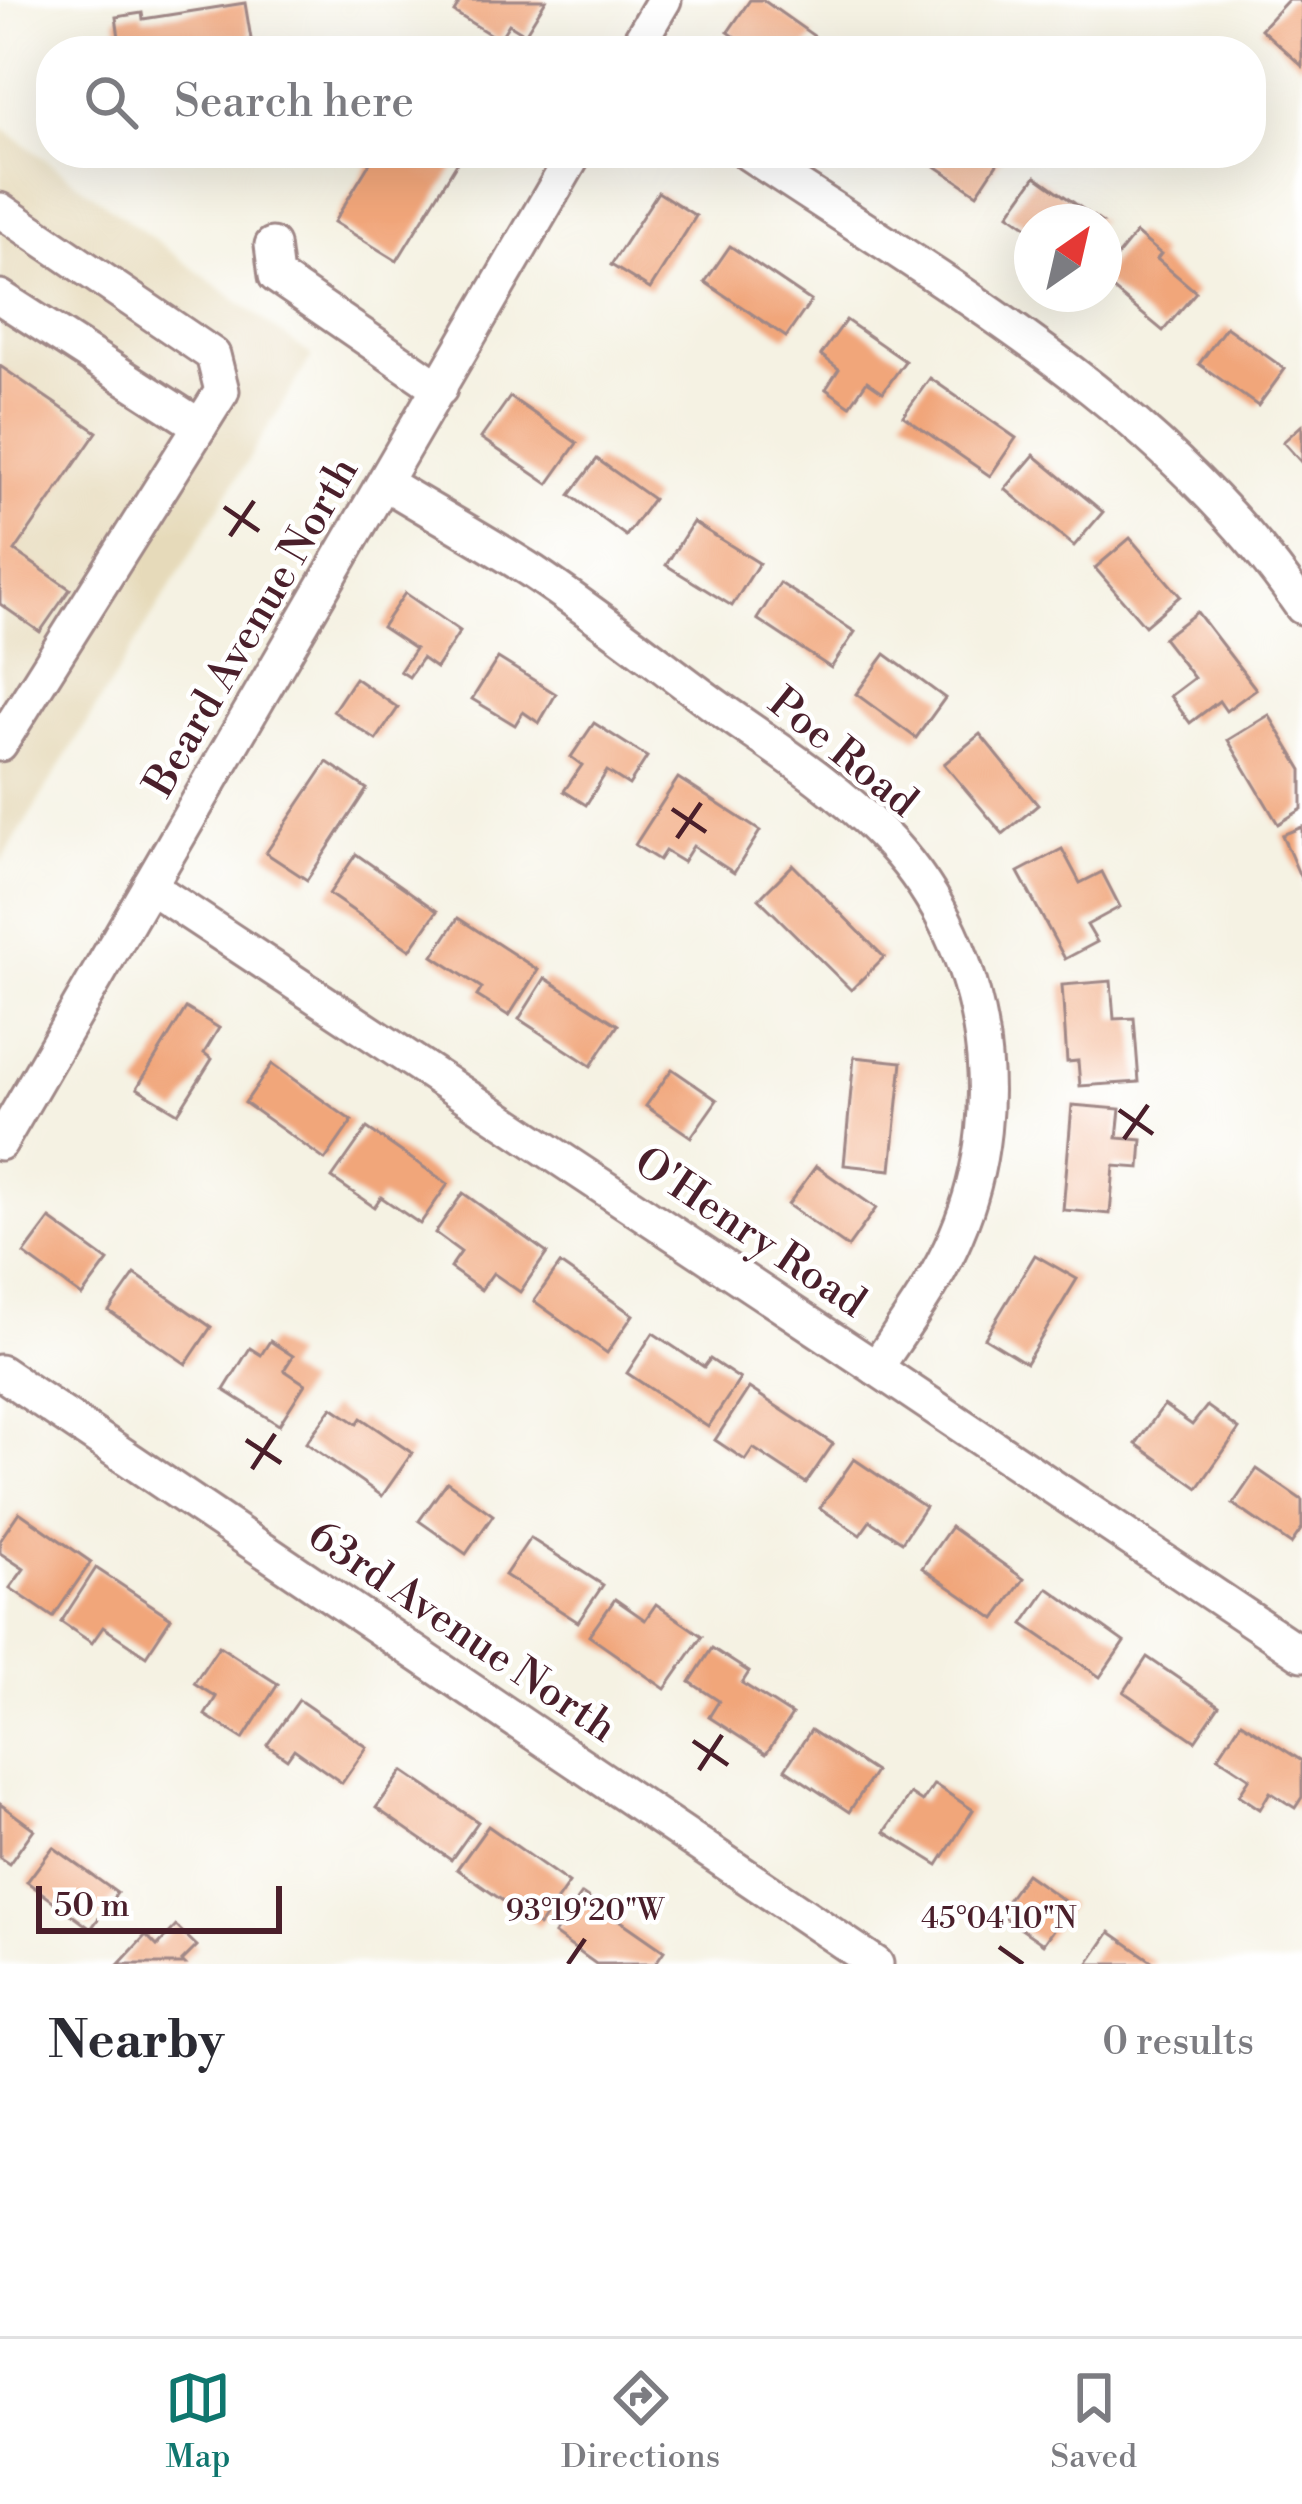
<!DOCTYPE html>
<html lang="en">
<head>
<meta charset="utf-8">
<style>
  :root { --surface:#fff; --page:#f7f7f7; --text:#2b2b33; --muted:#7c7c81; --line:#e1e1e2; --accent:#0f766e }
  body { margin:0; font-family:"Libre Bodoni",serif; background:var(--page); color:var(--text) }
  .compass { position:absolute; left:1014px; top:204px; width:108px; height:108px; border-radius:50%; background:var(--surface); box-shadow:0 12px 48px #0002; rotate:34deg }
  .scale { position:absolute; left:36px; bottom:30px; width:246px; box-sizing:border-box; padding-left:12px; border:6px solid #4a1f2b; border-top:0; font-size:33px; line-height:42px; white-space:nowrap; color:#4a1f2b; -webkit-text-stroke:9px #fff; paint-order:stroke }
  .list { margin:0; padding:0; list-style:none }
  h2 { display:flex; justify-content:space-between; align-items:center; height:156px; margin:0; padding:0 48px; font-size:51px }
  h2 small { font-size:39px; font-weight:400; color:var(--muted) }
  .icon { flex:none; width:66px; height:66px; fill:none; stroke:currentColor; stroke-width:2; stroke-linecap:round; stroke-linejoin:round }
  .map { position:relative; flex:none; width:1302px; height:1964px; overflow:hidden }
  .search { position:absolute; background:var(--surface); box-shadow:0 12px 48px #0002; left:36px; right:36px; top:36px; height:132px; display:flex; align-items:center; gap:30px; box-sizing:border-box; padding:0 42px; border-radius:48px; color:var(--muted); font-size:45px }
  .sheet { height:372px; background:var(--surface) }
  nav { display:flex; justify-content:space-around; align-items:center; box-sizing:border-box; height:168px; border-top:3px solid var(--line); background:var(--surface); font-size:33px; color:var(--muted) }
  nav a { display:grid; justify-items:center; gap:6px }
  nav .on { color:var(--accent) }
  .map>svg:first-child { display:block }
  .built { fill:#e6daba }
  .building { fill:#f1a67a }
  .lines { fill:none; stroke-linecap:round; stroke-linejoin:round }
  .minor-casing { stroke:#a08887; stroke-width:39 }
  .minor { stroke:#fff; stroke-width:33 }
  .ticks { fill:none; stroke:#4a1f2b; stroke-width:4.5 }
  .labels { text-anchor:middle; stroke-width:9; stroke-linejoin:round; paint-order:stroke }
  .street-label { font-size:42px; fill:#4a1f2b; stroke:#fff }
  .ticks-label { font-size:30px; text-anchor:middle; fill:#4a1f2b; stroke:#fff; stroke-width:9; stroke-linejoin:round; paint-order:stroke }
</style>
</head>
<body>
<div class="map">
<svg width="1302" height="1964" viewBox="0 0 1302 1964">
  <rect width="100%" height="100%" fill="#fff"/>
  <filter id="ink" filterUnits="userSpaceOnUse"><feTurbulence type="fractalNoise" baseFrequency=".00833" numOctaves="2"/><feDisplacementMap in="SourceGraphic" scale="24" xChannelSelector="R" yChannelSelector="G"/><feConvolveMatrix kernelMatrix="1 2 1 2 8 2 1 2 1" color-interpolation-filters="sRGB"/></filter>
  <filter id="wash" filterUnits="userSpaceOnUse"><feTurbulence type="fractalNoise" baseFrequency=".004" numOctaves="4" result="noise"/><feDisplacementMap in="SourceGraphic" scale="48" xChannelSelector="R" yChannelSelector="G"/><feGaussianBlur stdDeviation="2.7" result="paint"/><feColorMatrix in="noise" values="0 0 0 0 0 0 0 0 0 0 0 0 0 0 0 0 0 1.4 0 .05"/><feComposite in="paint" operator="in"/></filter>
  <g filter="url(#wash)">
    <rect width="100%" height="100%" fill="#f5f2e3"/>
    <!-- built -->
    <polygon class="built" points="0,126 312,356 0,864"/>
    <g id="blocks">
      <!-- building -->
      <g class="building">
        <polygon points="461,0 546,0 525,34 509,24 499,40 454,12"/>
        <polygon points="750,0 763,0 814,36 803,51 755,51 728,32"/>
        <polygon points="1288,0 1298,0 1302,3 1302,66 1261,29"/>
        <polygon points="245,3 253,51 121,51 116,17 142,13 143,19"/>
        <polygon points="376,153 463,153 397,261 334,222"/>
        <polygon points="916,153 1004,153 977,194"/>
        <polygon points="1036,176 1101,222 1032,222 1032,230 1009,214"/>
        <polygon points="658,192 696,216 650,289 611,265"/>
        <polygon points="1136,233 1161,254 1157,259 1196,292 1163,331 1104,282 1104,272"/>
        <polygon points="730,246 811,301 786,337 705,282"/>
        <polygon points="846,320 905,361 883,392 867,381 850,406 826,389 839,369 821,355"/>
        <polygon points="1226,327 1285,369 1258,406 1199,364"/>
        <polygon points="0,366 97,432 15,551 70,589 40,632 0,604"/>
        <polygon points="930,378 1016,438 990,476 903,416"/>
        <polygon points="510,397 577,443 548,484 481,438"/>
        <polygon points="1302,425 1302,463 1283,442"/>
        <polygon points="1034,455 1103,512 1074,546 1005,489"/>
        <polygon points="597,459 653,499 626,536 570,495"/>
        <polygon points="693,522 759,563 732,606 666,565"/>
        <polygon points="1130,538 1180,596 1145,626 1095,568"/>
        <polygon points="780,583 855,632 831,668 757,619"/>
        <polygon points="405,593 460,631 436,668 422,658 409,677 400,671 415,649 382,627"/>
        <polygon points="1197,612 1256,689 1226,711 1219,701 1190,723 1170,696 1194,678 1163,638"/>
        <polygon points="885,654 945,698 916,738 856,694"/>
        <polygon points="498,658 556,694 539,723 523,712 515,725 472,699"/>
        <polygon points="355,678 398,708 376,740 333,711"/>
        <polygon points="1269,715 1302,770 1302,809 1278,824 1228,740"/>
        <polygon points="594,723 647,757 629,785 607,771 586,805 564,791 582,765 571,757"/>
        <polygon points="980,734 1038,805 1003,834 944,764"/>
        <polygon points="327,762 367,789 307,880 266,853"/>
        <polygon points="678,778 760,831 734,873 693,846 683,862 665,851 659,860 635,845"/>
        <polygon points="1302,827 1302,881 1282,835"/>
        <polygon points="1062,849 1080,883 1102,872 1120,907 1087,925 1097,942 1065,959 1018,872"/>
        <polygon points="356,854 437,911 410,950 329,894"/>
        <polygon points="793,865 884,957 851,990 759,899"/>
        <polygon points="458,918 538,970 509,1016 477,996 482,988 433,956"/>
        <polygon points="545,978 618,1025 591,1066 519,1019"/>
        <polygon points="1111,981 1114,1019 1134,1018 1139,1082 1080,1086 1078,1061 1067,1062 1062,985"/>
        <polygon points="186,1008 219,1028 204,1053 212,1059 178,1113 137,1088"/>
        <polygon points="854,1057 902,1062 891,1170 844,1165"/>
        <polygon points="272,1064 352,1121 325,1160 245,1103"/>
        <polygon points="672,1069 717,1100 691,1137 646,1106"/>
        <polygon points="1072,1105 1120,1109 1117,1138 1142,1140 1140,1168 1114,1166 1110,1214 1063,1210"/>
        <polygon points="367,1128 448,1184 420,1224 381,1197 374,1207 332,1178"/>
        <polygon points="816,1166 876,1208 848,1247 788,1205"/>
        <polygon points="463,1193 547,1253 520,1292 493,1273 481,1290 450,1268 461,1252 435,1233"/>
        <polygon points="50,1219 108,1261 82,1296 24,1254"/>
        <polygon points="1035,1255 1077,1279 1026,1363 985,1338"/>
        <polygon points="560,1264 633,1315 607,1353 534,1301"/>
        <polygon points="135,1274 211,1327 186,1364 109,1311"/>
        <polygon points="653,1333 704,1367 710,1359 740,1379 708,1427 627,1373"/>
        <polygon points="270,1341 293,1356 284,1370 305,1384 279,1425 224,1390 250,1348 261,1355"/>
        <polygon points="749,1388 833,1444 806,1483 753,1448 745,1460 715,1440"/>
        <polygon points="1164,1405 1192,1425 1207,1406 1239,1429 1198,1488 1136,1444"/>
        <polygon points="332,1407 357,1424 361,1418 412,1453 382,1496 306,1443"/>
        <polygon points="854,1459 925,1507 902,1542 870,1521 860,1535 820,1508"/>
        <polygon points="1257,1469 1302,1500 1302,1528 1291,1544 1233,1504"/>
        <polygon points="447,1482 493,1515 466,1554 419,1521"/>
        <polygon points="19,1512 91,1562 53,1617 10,1588 24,1569 0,1553 0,1540"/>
        <polygon points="951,1527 1024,1579 995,1619 922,1568"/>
        <polygon points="530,1538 603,1585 578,1622 505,1575"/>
        <polygon points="96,1568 171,1618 146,1656 103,1627 92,1643 61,1622"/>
        <polygon points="1048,1588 1124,1642 1100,1677 1023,1624"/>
        <polygon points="615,1599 645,1620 656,1604 702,1636 665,1689 589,1636"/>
        <polygon points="219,1646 278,1684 243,1739 205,1715 216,1697 194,1683"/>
        <polygon points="712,1648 749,1672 742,1683 792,1715 766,1754 709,1717 719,1701 690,1682"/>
        <polygon points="1147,1657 1219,1706 1195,1741 1124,1692"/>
        <polygon points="299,1700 367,1747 342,1783 294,1749 287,1759 267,1745"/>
        <polygon points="1241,1722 1302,1761 1302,1797 1295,1808 1270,1792 1260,1809 1239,1795 1250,1778 1218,1757"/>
        <polygon points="811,1730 875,1772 849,1812 785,1769"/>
        <polygon points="403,1771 478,1822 451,1860 376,1808"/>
        <polygon points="934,1784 973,1810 938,1865 885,1832 910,1794 922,1802"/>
        <polygon points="0,1804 34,1829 9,1864 0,1858"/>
        <polygon points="488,1826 569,1883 539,1926 457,1869"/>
        <polygon points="53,1847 117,1893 91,1929 27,1882"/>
        <polygon points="1026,1874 1070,1905 1043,1944 998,1913"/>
        <polygon points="582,1894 664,1951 655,1964 596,1964 554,1934"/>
        <polygon points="176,1926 197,1946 182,1961 185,1964 119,1964 146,1935 157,1946"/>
        <polygon points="1110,1932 1156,1964 1088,1964"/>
      </g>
    </g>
  </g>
  <g filter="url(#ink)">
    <use href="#blocks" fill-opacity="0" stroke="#a08887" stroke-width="3"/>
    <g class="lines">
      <!-- minor casing -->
      <g class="minor-casing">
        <g id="minor">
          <polyline points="634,51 664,0"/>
          <path d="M748,153c196,131 419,255 554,454"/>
          <polyline points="0,210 213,355 222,391 0,744"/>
          <polyline points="272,245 276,276 440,389"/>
          <polyline points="0,297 200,426"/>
          <path d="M385,483c49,30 100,58 148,89 63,42 122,89 183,134 56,40 117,78 165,127 104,104 133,268 75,403 -20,47 -52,90 -80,132"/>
          <polyline points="149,886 876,1368 1302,1654"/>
          <polyline points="0,1143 575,153"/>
          <polyline points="0,1372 876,1964"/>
        </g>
      </g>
      <!-- minor -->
      <use href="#minor" class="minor"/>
    </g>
  </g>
  <!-- ticks -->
  <path class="ticks" d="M224,507l35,24M230,536l24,-35M672,809l34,23M677,838l24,-35M1119,1110l34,24M1124,1139l24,-34M246,1440l35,23M252,1469l23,-35M693,1741l35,24M699,1770l23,-35M999,1947l24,17M568,1964l17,-25"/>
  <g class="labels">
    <!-- street labels -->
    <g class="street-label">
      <text transform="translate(250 626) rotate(-60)" y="15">Beard Avenue North</text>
      <text transform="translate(844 751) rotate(39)" y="15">Poe Road</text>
      <text transform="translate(751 1231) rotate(34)" y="15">O'Henry Road</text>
      <text transform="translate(463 1630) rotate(34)" y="15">63rd Avenue North</text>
    </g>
  </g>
  <g class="ticks-label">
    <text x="585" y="1920">93°19'20"W</text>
    <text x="999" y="1928">45°04'10"N</text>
  </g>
</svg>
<svg class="compass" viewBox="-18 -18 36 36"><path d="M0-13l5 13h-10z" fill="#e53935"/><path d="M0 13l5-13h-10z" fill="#7c7c81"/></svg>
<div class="scale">50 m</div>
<div class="search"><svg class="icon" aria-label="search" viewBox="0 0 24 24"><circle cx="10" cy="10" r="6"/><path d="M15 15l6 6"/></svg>Search here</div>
</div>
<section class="sheet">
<h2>Nearby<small>0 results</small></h2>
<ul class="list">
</ul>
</section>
<nav>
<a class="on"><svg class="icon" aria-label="map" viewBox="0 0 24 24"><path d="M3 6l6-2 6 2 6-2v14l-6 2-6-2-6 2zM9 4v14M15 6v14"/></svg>Map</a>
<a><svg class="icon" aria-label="directions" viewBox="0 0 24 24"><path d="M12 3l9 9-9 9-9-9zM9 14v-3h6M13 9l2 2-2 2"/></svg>Directions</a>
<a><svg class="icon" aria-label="saved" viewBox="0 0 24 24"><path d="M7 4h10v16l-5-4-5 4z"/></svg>Saved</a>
</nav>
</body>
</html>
